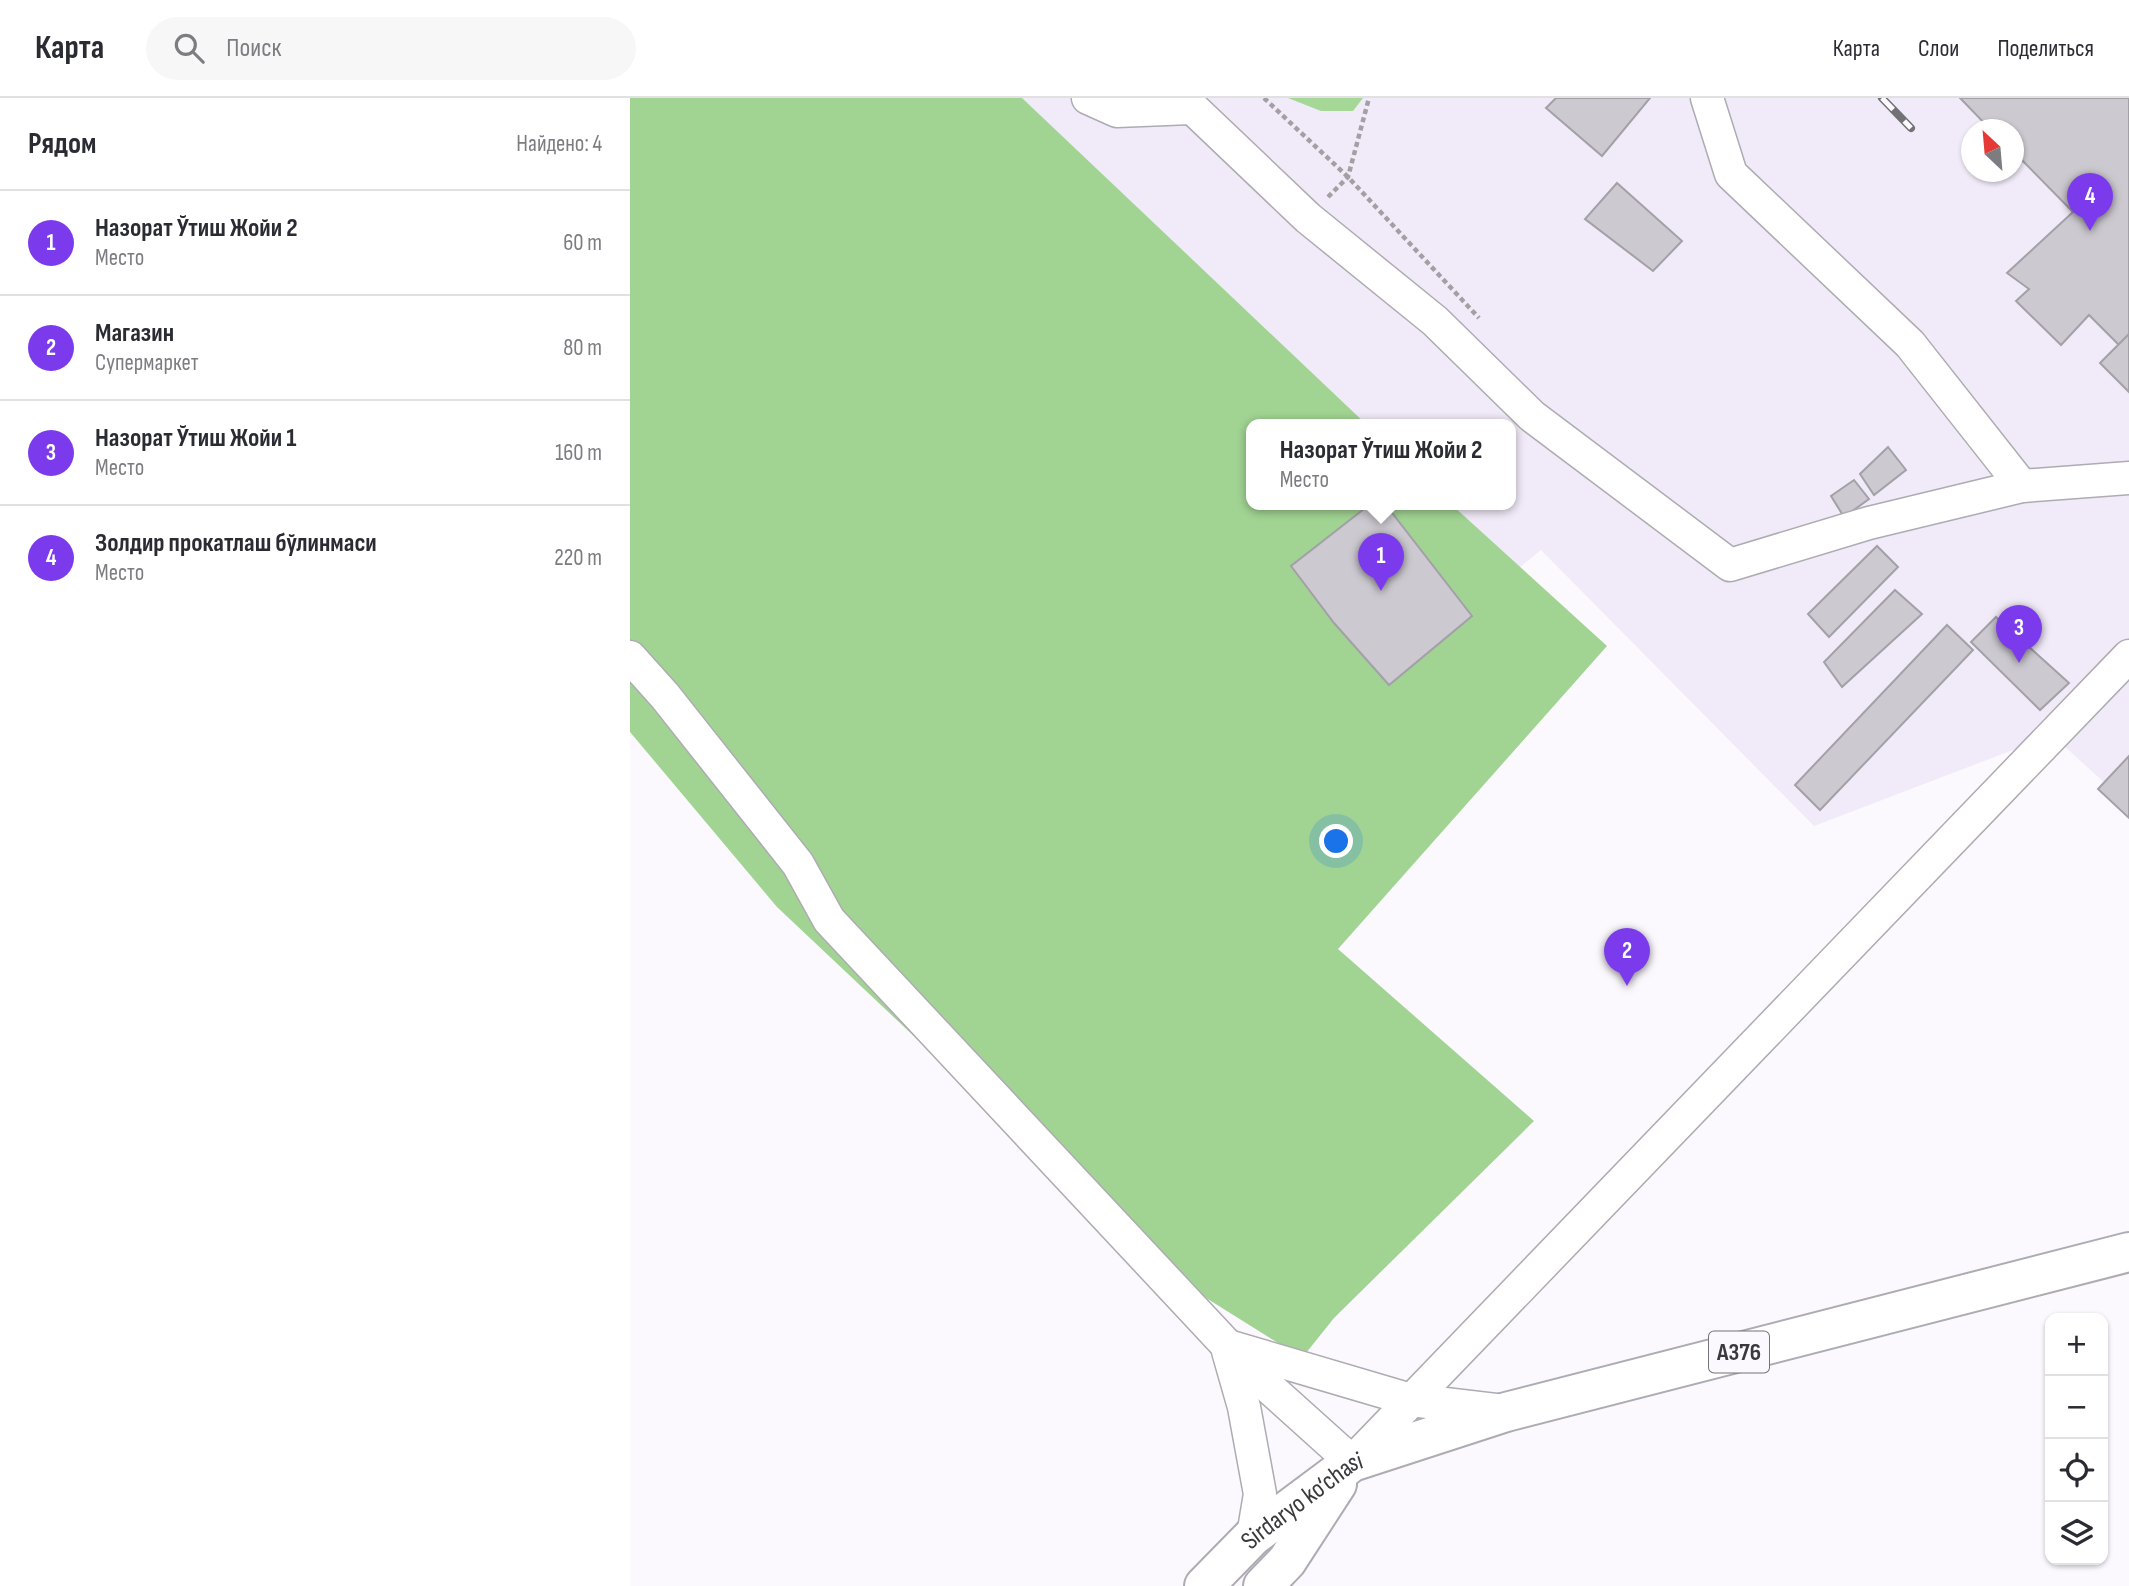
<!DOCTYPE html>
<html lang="ru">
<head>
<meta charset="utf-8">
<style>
  :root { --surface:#fff; --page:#f7f7f7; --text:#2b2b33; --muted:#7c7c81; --line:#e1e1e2; --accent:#7c3aed }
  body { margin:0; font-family:"Sofia Sans Condensed",sans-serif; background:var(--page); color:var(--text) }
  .controls { position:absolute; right:21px; bottom:21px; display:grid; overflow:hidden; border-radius:14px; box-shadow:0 2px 5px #0004 }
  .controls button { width:63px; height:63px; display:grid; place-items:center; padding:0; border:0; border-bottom:2px solid var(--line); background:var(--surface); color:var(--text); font:35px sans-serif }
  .compass { position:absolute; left:1331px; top:21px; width:63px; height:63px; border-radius:50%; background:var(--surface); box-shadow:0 2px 5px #0004; rotate:334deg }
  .you { position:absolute; left:707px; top:744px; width:24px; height:24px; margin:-18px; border:5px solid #fff; border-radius:50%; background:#1a73e8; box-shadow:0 0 0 10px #1a73e833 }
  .badge { display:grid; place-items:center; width:46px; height:46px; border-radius:50%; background:var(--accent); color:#fff; font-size:23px; font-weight:700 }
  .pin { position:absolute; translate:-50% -58px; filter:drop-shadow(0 2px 4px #0008) }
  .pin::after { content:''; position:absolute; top:37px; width:24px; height:21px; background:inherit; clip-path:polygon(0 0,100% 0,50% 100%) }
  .popup { position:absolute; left:616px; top:321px; width:270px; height:91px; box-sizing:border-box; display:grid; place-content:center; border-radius:14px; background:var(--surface); filter:drop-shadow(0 2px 5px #0005); font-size:23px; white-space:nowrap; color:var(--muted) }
  .popup b { font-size:26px; color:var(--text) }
  .popup::after { content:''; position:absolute; left:50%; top:100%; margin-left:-14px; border:14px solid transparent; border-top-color:var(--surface) }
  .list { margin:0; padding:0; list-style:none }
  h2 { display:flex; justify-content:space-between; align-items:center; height:91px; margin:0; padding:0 28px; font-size:30px }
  h2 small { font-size:23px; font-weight:400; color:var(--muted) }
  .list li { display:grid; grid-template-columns:46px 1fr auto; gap:21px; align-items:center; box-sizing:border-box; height:105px; padding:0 28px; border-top:2px solid var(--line) }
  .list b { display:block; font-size:26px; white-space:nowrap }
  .list p { margin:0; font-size:23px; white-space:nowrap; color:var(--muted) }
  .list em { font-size:23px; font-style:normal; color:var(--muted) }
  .icon { flex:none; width:38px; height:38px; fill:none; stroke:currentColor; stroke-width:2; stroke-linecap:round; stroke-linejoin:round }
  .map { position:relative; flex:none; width:1499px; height:1488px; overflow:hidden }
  header { display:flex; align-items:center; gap:42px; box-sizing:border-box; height:98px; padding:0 35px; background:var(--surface); border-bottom:2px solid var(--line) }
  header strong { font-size:33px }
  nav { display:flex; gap:38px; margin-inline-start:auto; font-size:24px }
  .search { width:490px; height:63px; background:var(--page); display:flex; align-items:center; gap:18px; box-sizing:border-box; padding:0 24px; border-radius:38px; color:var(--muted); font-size:26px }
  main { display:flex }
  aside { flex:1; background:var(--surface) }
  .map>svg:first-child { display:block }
  .built { fill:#f1eaf8; fill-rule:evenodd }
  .forest { fill:#a1d493 }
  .water { fill:#a5d897 }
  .building { fill:#ccc9d0; stroke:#a3a0a7; stroke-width:2 }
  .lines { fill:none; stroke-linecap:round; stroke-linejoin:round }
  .minor-casing { stroke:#aeabb2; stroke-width:35 }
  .major-casing { stroke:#aeabb2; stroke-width:42 }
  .path { stroke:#a2a0a5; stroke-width:4.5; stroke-dasharray:5 3.5; stroke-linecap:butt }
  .minor { stroke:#fff; stroke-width:32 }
  .major { stroke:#fff; stroke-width:38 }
  .rail-casing { stroke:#727175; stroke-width:8 }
  .rail { stroke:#fbf8fe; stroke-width:5; stroke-dasharray:16; stroke-linecap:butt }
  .labels { text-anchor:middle; stroke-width:5; stroke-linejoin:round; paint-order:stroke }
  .shield { fill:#fbf8fe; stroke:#747276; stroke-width:2 }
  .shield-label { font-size:24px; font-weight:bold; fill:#3a393c }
  .street-label { font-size:26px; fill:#3a393c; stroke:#fbf8fe }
</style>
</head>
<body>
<header>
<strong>Карта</strong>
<div class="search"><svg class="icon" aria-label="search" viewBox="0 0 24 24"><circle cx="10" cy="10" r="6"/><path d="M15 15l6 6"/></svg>Поиск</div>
<nav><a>Карта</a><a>Слои</a><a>Поделиться</a></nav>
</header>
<main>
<aside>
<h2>Рядом<small>Найдено: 4</small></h2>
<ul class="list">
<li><span class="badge">1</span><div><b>Назорат Ўтиш Жойи 2</b><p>Место</p></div><em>60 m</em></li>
<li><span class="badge">2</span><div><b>Магазин</b><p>Супермаркет</p></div><em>80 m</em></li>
<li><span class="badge">3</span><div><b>Назорат Ўтиш Жойи 1</b><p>Место</p></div><em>160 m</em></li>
<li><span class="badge">4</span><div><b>Золдир прокатлаш бўлинмаси</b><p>Место</p></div><em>220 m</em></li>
</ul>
</aside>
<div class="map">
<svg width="1499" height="1488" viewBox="0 0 1499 1488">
  <rect width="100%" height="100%" fill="#fbf8fe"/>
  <!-- built -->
  <path class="built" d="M371,0h1128v707l-77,-70 -238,91 -273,-276 -391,317 226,-362h134v-80h-174zM1342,32h42v42h-42z"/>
  <!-- forest -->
  <polygon class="forest" points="0,0 392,0 737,327 622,327 622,407 822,407 977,548 708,851 904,1023 704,1220 672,1260 533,1173 147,809 0,634"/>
  <!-- water -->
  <polygon class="water" points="658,0 733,0 723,13 691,13"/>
  <!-- building -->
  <g class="building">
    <polygon points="926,0 1020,0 972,58 916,10"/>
    <polygon points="1330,0 1499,0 1499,237 1489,247 1459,217 1431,247 1386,203 1399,191 1377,175 1443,114 1384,54 1384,32 1361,32"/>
    <polygon points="987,85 1052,143 1023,173 955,121"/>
    <polygon points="1499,236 1499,294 1470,265"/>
    <polygon points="1258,349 1276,372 1244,397 1230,376"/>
    <polygon points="1224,382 1239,401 1214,419 1201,398"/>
    <polygon points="739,407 756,407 842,518 759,587 704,525 661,468"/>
    <polygon points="1247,448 1268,469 1199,539 1178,516"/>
    <polygon points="1265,492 1292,516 1212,589 1194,564"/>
    <polygon points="1366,519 1439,585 1410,612 1341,544"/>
    <polygon points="1317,527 1343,552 1190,712 1165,687"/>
    <polygon points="1499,658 1499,720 1468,691"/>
  </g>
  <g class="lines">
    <!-- minor casing -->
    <g class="minor-casing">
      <g id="minor">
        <polyline points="458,0 487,13 561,10"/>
        <polyline points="552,0 678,120 805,223 902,318 1100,467 1239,425 1392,388 1499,380"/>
        <polyline points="1077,0 1101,76 1280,246 1392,388"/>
        <polyline points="0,559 35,598 168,766 199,822 622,1274 722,1364 1499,558"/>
        <polyline points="598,1248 781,1302 874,1313"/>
        <polyline points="598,1253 614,1309 630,1396 623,1438"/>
      </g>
    </g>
    <!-- major casing -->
    <g class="major-casing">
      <g id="major">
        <path id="s1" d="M574,1488l49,-50 99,-74 154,-50 623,-160"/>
        <polyline points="633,1488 657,1463 707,1386"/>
      </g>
    </g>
    <!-- path -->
    <g class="path">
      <polyline points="634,0 718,79 849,220"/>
      <polyline points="698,99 718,79 739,0"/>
    </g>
    <!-- minor -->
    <use href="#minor" class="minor"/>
    <!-- major -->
    <use href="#major" class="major"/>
    <!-- rail casing -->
    <g class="rail-casing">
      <polyline id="rail" points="1252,0 1281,30"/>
    </g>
    <!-- rail -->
    <use href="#rail" class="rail"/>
  </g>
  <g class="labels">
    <!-- shield labels -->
    <rect class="shield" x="1079" y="1233.5" width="60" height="41" rx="5"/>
    <g class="shield-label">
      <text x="1109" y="1262">A376</text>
    </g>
    <!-- street labels -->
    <g class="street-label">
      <text dy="9" stroke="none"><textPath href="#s1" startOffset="131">Sirdaryo ko‘chasi</textPath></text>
    </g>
  </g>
</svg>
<div class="controls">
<button>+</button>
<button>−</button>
<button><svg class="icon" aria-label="locate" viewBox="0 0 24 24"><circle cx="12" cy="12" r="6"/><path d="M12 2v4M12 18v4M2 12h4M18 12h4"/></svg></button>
<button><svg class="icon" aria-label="layers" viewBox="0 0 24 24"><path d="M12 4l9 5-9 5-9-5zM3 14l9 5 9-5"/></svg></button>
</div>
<svg class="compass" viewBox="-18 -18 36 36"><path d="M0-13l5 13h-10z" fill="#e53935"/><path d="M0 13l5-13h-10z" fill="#7c7c81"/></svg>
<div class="you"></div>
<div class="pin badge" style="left:751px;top:493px">1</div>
<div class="popup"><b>Назорат Ўтиш Жойи 2</b>Место</div>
<div class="pin badge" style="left:997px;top:888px">2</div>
<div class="pin badge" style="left:1389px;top:565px">3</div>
<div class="pin badge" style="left:1460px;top:133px">4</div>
</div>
</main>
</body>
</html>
